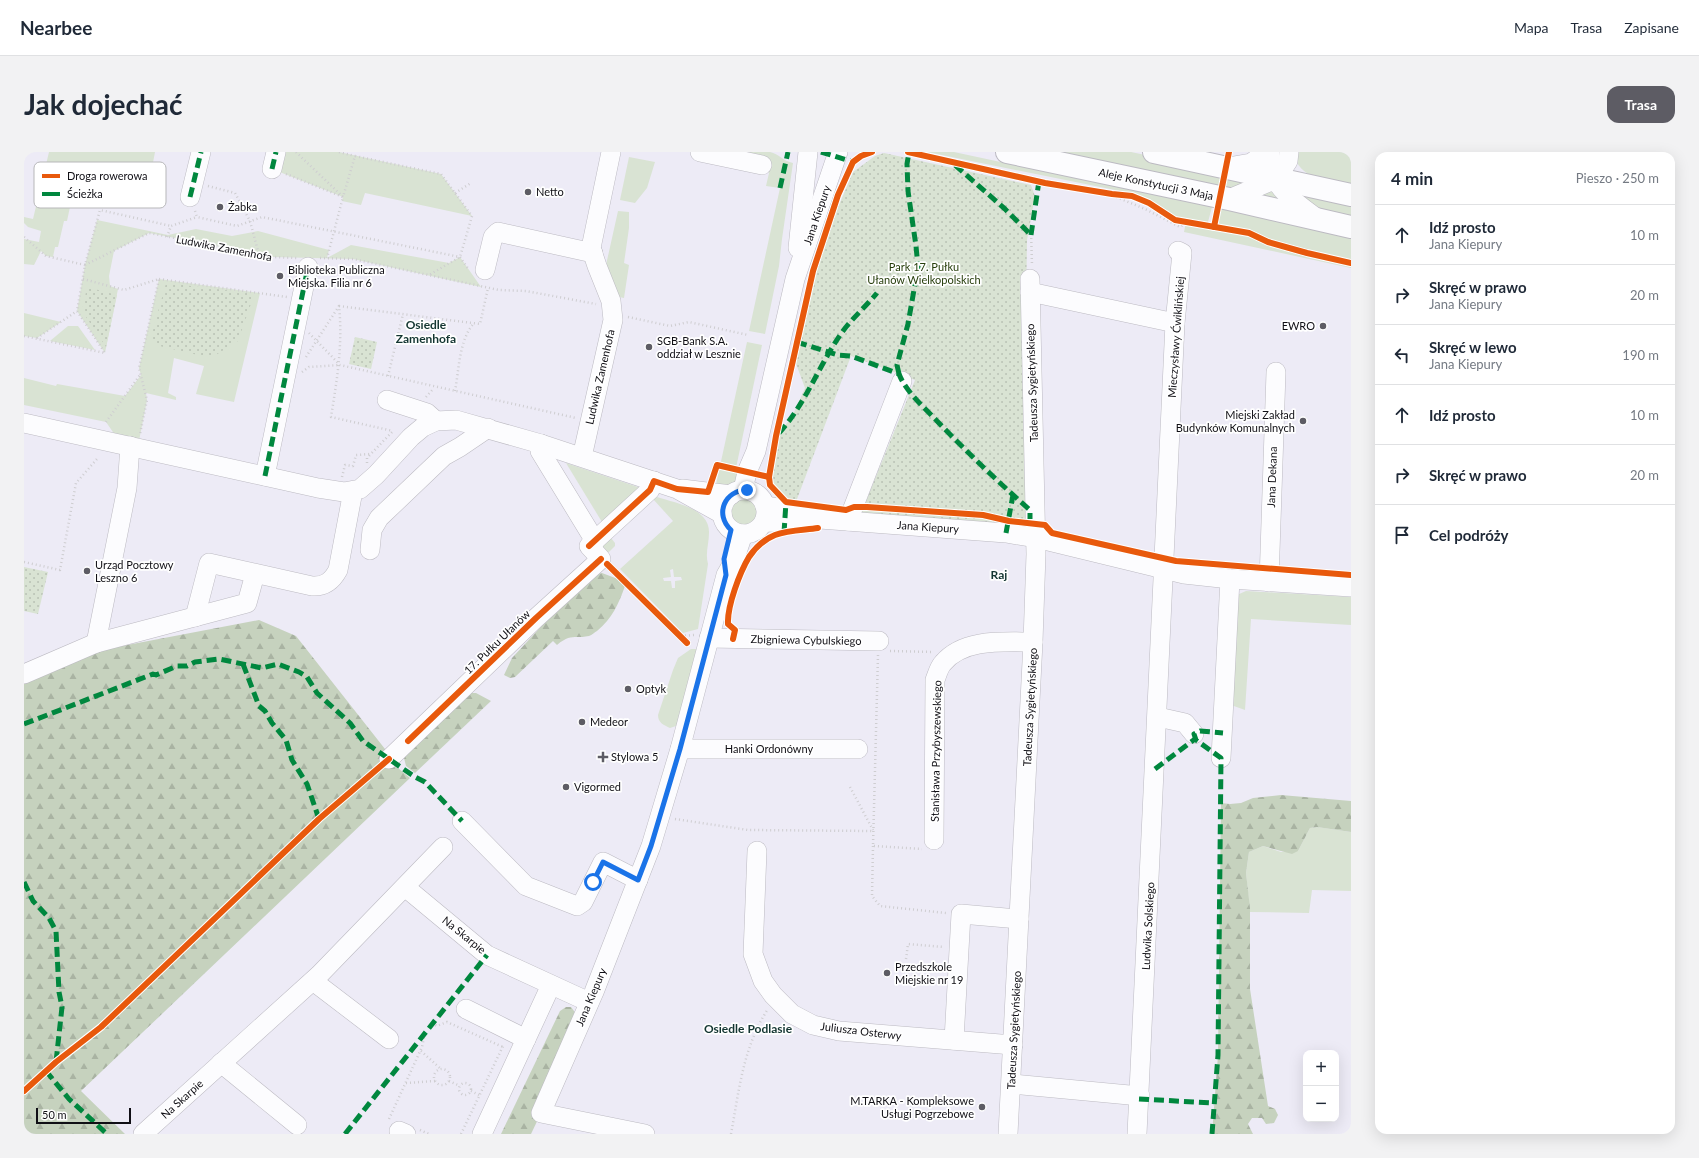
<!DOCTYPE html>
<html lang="pl">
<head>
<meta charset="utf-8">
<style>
  :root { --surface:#fff; --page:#f2f2f3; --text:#1f2937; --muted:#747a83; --line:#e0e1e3; --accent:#5d5c64 }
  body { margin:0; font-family:Lato,sans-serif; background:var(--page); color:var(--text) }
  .controls { position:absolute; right:12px; bottom:12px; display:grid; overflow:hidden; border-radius:8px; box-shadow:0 4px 16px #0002 }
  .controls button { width:36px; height:36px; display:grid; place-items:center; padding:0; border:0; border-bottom:1px solid var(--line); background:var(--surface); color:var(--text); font:20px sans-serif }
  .scale { position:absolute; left:12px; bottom:10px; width:95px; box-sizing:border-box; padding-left:4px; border:2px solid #100f15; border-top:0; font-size:11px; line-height:14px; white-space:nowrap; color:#100f15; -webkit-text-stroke:3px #fff; paint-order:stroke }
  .stop { position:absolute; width:12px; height:12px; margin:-9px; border:3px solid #1a73e8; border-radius:50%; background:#fff }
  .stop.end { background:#1a73e8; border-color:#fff; box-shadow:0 1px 4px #0008 }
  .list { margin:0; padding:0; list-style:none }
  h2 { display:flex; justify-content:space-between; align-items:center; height:52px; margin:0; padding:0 16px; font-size:17px }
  h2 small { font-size:13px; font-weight:400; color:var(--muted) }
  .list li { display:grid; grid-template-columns:26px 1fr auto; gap:12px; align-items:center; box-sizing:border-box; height:60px; padding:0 16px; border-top:1px solid var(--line) }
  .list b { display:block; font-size:15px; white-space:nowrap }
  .list p { margin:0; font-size:13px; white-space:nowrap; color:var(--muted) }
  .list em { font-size:13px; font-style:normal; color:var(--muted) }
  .icon { flex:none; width:22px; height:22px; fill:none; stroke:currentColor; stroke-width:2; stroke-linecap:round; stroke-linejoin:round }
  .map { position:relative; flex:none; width:1327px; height:982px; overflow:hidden; border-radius:12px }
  header { display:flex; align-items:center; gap:24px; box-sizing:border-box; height:56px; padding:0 20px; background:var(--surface); border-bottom:1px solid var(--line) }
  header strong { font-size:19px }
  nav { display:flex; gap:22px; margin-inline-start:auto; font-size:14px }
  .intro { display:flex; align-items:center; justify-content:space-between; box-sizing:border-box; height:96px; padding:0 24px }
  h1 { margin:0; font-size:28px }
  .button { padding:10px 18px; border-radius:12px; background:var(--accent); color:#fff; font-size:14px; font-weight:700 }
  main { display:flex; gap:24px; padding:0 24px }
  aside { flex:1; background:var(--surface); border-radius:12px; box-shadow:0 4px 16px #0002 }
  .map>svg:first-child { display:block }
  .grass { fill:#d9e3d3; fill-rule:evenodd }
  .forest { fill:url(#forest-firs) }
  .park { fill:url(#park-dots) }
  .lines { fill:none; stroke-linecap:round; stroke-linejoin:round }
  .minor-casing { stroke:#bcbac2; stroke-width:20 }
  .major-casing { stroke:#bcbac2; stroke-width:24 }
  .path { stroke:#cecdd0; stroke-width:2.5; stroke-dasharray:1 3; stroke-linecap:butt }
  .minor { stroke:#fcfcfe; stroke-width:19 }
  .major { stroke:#fcfcfe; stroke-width:22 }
  .quiet { stroke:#00873e; stroke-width:5; stroke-dasharray:10 5; stroke-linecap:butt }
  .cycleway-casing { stroke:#fff; stroke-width:8 }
  .cycleway { stroke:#e8590c; stroke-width:6 }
  .route { stroke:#1a73e8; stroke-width:5 }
  .poi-dot { fill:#5d5c64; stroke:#fff; stroke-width:1.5 }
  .labels { text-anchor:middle; stroke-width:3.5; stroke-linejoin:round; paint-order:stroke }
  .street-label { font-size:11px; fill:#100f15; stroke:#fff }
  .poi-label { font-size:11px; fill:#100f15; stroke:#fff; text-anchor:start }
  .park-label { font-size:11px; fill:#273e0c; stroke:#fff }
  .neighbourhood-label { font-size:12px; font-weight:bold; fill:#143632; stroke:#fff }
  .key { fill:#fff; stroke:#b7b7b9; stroke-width:1 }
  .key-label { font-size:11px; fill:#100f15 }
</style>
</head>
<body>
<header>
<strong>Nearbee</strong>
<nav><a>Mapa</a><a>Trasa</a><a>Zapisane</a></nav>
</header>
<div class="intro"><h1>Jak dojechać</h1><a class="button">Trasa</a></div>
<main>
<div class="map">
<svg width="1327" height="982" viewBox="0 0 1327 982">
  <defs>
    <pattern id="forest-firs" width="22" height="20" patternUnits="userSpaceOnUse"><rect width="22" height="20" fill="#c6d2be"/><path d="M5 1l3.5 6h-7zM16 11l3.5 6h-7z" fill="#a9b3a2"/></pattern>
    <pattern id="park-dots" width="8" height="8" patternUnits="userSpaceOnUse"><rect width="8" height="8" fill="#d9e3d3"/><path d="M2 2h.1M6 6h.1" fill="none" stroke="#b9c2b4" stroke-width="1.8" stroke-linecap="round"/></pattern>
  </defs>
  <rect width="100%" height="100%" fill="#edebf6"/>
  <!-- grass -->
  <g class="grass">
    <polygon points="25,0 131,0 124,37 119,33 94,28 92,30 65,24 61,43 49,41 43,69 40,69 34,95 31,95 29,105 22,104 17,99 10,113 0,112 0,87 15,90 17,79 4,75 0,71 0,65 9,67"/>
    <polygon points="252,0 315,0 417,22 448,64 341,41 337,53 318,49 319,45 248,17"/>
    <path d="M676,0h70c9,2 13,9 23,11l-11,76 -3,27 -14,68 -16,-3 31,-143 -14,-2 3,-13 -2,-5z"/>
    <polygon points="903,0 930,0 1188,55 1184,70 1156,67 1111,42"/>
    <polygon points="1022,0 1107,0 1203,20 1327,49 1327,68"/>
    <path d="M1270,0h57v33c-22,-5 -54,-5 -57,-33z"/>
    <polygon points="605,5 631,10 623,36 611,51 596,48"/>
    <polygon points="1193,56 1327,86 1327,116 1160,80 1162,70 1190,75"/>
    <polygon points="594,59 605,60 605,76 600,111 605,113 600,146 595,145 582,113"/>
    <polygon points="73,68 144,83 172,77 208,84 234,79 305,98 303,106 327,93 425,111 436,105 457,135 329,107 249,105 125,81 90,99 85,124 86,134 94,137 81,201 53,159 61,113"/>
    <polygon points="135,127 236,141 210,250 172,242 180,214 150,206 144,241 152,245 152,248 122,241 123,248 115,289 91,283 82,270 0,253 0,226 32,234 33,232 101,244 117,223 115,216"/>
    <polygon points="0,161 37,170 13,186 0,184"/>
    <polygon points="44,174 54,174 71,198 26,189"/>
    <polygon points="723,190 738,193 712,316 719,319 714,334 691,337"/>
    <polygon points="542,311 614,335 614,339 578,370"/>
    <path d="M633,345c18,6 53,11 52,36 0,11 -4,20 -1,31l-10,65 -15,4 -63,-64 53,-48 -20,-22zM649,417l1,8h7l1,3 -7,1v7h-3l-1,-7h-7l-1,-3 8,-1 -1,-7z"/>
    <circle cx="719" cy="361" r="14"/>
    <polygon points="587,386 591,391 591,394 585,400 582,400 577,395"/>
    <polygon points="1222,439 1327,445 1327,473 1227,467 1221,558 1207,553 1213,443"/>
    <path d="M667,497h7l-19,76 -9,3c-6,-3 -12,-5 -12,-13l15,-45 5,-12z"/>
    <polygon points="1293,675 1327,680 1327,739 1288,738 1285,761 1226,760 1222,721 1225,700 1239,694 1257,700 1274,699 1286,676"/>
  </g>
  <!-- forest -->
  <g class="forest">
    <path d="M578,421l16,6 7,7c-6,17 -13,33 -28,45 -2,1 -5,4 -8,5 -15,3 -18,-3 -32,9l-4,-4 -38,36 -5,1 -6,-3 8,-17 76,-82z"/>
    <polygon points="235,468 272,484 361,597 363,612 374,616 386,626 57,939 101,982 0,982 0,531 77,498"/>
    <polygon points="444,541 452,541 467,549 391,621 382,614 380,606"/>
    <polygon points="1257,643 1327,649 1327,680 1293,675 1286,676 1274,699 1268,702 1239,694 1225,700 1222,721 1226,756 1226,837 1244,954 1251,957 1254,963 1250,971 1242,972 1238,966 1228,966 1224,972 1229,982 1188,982 1194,903 1197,651 1206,652 1217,651 1229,646"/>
    <polygon points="542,855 547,855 553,863 517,961 507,982 477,982 536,859"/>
  </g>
  <!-- park -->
  <g class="park">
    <polygon points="860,1 1007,33 1011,44 1003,88 1001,231 1001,375 836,364 891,228 827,204 770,355 757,351 743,335 757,278 768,265 781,236 771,209 786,138 812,60 829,20 851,4"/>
    <polygon points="142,131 226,141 229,146 214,189 187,206 131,193 127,185"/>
    <polygon points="63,135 93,143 82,195 58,159"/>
    <polygon points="331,185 353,190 347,217 325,212"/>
    <polygon points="0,415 24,420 14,462 0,459"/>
  </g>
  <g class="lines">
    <!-- minor casing -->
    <g class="minor-casing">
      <g id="minor">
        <polyline points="676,0 738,13"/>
        <path d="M1246,0c0,5 0,11 1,16 4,22 31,39 48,52"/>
        <polyline points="1204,15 1227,11 1243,0"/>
        <polyline points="248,17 252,0"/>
        <polyline points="166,45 177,0"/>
        <polyline points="1205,47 1252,27 1264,9 1265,0"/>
        <polyline points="774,96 784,0"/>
        <polyline points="461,118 469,85 474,80 569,101"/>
        <polyline points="1006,140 1151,171"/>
        <polyline points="363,248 403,261 412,269"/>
        <polyline points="0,271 294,336 320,340 336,337 352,323 387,285 399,275 412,269 432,268 517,292 653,337 698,362"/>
        <polyline points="517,292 516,299 571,389"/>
        <polyline points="558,305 589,168 587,149 573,114 567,96 587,0"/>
        <polyline points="241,324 284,115"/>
        <polyline points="658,337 707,343"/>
        <polyline points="719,338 723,320 732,299 771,127 814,0"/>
        <circle cx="720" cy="360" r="22"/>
        <polyline points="741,354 779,360 791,365"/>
        <polyline points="824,369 878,229"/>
        <polyline points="740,370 778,371 796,367 982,381 1012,386 1160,422 1206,427 1327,435"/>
        <polyline points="346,398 348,378 355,366 420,304 436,295 464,276"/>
        <polyline points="1245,430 1252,220"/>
        <path d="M171,465l14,-54 103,23c13,1 20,-5 26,-16l15,-79"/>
        <polyline points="685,486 855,489"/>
        <polyline points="72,491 103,336 106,294"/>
        <polyline points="0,522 72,491 223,451 231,422"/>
        <polyline points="1134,565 1161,571 1170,582"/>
        <polyline points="656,597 834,597"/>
        <polyline points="1197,606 1206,427"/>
        <polyline points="365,607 512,466 577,407 565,394 626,338 630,329"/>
        <polyline points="438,669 502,734 553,754 559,750 579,710 614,728"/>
        <path d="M910,688l1,-160c2,-5 4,-13 8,-17 21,-25 61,-21 90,-21"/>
        <polyline points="733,699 729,802 739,829 749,843 768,862 789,873 815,879 989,893"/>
        <polyline points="381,735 463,803 565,850"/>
        <polyline points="289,829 365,887"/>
        <polyline points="442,857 502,887"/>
        <polyline points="930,888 937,762 995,767"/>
        <polyline points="197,911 273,973"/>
        <polyline points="988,932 1116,944"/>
        <polyline points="375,979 382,982"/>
        <polyline points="119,982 295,823 419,695"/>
        <polyline points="458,982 527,833"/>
        <polyline points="621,982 517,961 570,840 627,694 656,597 702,423 710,409 719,382"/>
        <polyline points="984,982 1009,490 1012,402 1006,127"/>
        <polyline points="1113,982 1151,171 1158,101 1154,99"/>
      </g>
    </g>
    <!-- major casing -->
    <g class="major-casing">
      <g id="major">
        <polyline points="983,0 1205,47 1327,75"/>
        <polyline points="1130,0 1327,43"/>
      </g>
    </g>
    <!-- path -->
    <g class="path">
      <polyline points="272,0 319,45 331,4 417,22 448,64 436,105 405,123"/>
      <polyline points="315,0 331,4"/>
      <polyline points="262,22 319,45 303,106"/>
      <polyline points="184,34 211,41 226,69 235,103"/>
      <polyline points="431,41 447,31"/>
      <polyline points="1085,42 1121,57 1156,75 1162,70"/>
      <polyline points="171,59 173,65 213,74 238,65 436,105 445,118"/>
      <polyline points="1190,75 1225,81 1244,90 1283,101 1327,111"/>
      <polyline points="1007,78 1008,113"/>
      <polyline points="0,85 22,104 61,113 76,58 147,74"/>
      <polyline points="143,85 147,74 173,65"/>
      <polyline points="296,106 329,107 475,138 502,139 572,152"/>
      <polyline points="59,127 100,138 135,127 115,216 123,248 116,282"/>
      <polyline points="135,127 263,145"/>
      <polyline points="315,154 456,172 464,136"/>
      <polyline points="604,165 646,174 665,170 724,183"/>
      <polyline points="285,181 316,213 552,266"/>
      <polyline points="0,184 81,201 53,159 61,113 125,81 249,105 273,106"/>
      <polyline points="13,186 53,159"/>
      <path d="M282,205l33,-51c4,38 -2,74 -8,111l62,14"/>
      <polyline points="278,220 285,215 315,213"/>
      <polyline points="364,224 379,162"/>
      <path d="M431,239c4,-21 4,-51 19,-68"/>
      <polyline points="402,245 410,236"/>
      <polyline points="82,270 116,223"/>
      <polyline points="343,311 343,306 369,279"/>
      <polyline points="318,325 321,313 329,314 332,303 346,302"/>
      <polyline points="0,410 36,418 52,331 73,307"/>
      <polyline points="657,484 670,483"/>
      <polyline points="866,499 909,500"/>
      <polyline points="854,503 849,694 898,697"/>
      <polyline points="826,635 849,678"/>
      <polyline points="651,667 724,678 849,679"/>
      <polyline points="849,694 848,744 856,754 922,761"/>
      <polyline points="882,807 884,792 920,795"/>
      <polyline points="408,871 413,874 423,870 479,895"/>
      <polyline points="397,899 417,917"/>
      <circle cx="418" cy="925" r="8"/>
      <polyline points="425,929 436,934"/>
      <polyline points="382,931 411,929"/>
      <circle cx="441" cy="937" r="6"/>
      <polyline points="447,939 455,943"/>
      <polyline points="365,967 398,895 401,881"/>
      <polyline points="396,978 405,982"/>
      <polyline points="437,982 480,892"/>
      <path d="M707,982c8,-43 12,-87 37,-125"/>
    </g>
    <!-- minor -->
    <use href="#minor" class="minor"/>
    <!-- major -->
    <use href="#major" class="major"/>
    <!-- quiet -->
    <g class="quiet">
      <polyline points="797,0 829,10"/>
      <polyline points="931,13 981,57 1007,83"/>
      <polyline points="248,17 252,0"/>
      <polyline points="756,36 764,0"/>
      <polyline points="166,45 177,0"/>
      <polyline points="1007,83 1015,29"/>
      <path d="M773,190l41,13 13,1 48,18c7,18 25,33 38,47 30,31 61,61 93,89v9"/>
      <polyline points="875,222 873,213 884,172 894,115 892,94 884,39 883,12 885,0"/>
      <path d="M755,281c29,-32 41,-72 67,-106 10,-12 21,-22 31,-34"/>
      <polyline points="241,324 284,115"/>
      <polyline points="760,381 762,350"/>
      <polyline points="982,381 989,343"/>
      <polyline points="219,512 235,554 241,559 248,571 262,588 268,608 283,632 295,667"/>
      <polyline points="0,572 129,522 132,523 153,514 163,514 171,510 195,507 238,516 254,512 275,520 283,525 293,541 326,571 339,589 391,625 401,630 438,669"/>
      <polyline points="1131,617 1171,587"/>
      <polyline points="0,730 9,749 25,766 32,779 35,840 38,855 32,910"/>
      <polyline points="22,919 45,947 83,982"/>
      <polyline points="1115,947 1190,951"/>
      <polyline points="321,982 463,803"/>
      <polyline points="1188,982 1194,903 1197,606 1172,588 1170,582 1176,579 1199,581"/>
    </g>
    <!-- cycleway casing -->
    <g class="cycleway-casing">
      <g id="cycleway">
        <polyline points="848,0 837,4 829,10 814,43 789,119 752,284 745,325 746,333 762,350 822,358 830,355 843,355 959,363 985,369 1021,373 1028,381 1152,409 1327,423"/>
        <polyline points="884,0 1021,31 1088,42 1108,44 1125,51 1151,68 1225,81 1244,90 1283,101 1327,111"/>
        <polyline points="1190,75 1205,0"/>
        <polyline points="565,394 626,338 630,329 653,337 684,340 693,313 745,325"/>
        <polyline points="583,412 663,491"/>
        <path d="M709,487l2,-9 -7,-6c-1,-18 12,-52 21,-67 6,-9 16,-18 26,-22 13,-5 29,-5 43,-7"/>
        <polyline points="384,589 512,466 577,407"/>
        <polyline points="0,939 32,910 77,875 295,667 365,607"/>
      </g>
    </g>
    <!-- cycleway -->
    <use href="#cycleway" class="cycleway"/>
  </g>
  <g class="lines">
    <!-- route -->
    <path class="route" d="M569,730l10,-20 35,18 13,-34 29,-97 46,-174 -2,-16 7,-29c-17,-16 -6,-40 16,-40"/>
  </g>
  <!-- markers -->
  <g class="poi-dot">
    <circle cx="504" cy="40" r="4"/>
    <circle cx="196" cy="55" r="4"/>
    <circle cx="256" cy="124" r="4"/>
    <circle cx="1299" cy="174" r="4"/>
    <circle cx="625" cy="195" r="4"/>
    <circle cx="1279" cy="269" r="4"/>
    <circle cx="63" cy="419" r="4"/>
    <circle cx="604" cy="537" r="4"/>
    <circle cx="558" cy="570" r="4"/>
    <path d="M577 599h4v4h4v4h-4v4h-4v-4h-4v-4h4z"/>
    <circle cx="542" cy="635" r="4"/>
    <circle cx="863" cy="821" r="4"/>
    <circle cx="958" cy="955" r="4"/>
  </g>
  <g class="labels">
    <!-- street labels -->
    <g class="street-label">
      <text transform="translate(1132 32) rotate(12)" y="4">Aleje Konstytucji 3 Maja</text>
      <text transform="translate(793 63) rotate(-71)" y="4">Jana Kiepury</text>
      <text transform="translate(200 96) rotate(11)" y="4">Ludwika Zamenhofa</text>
      <text transform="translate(1152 185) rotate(-86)" y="4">Mieczysławy Ćwiklińskiej</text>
      <text transform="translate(576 225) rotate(-77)" y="4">Ludwika Zamenhofa</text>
      <text transform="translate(1008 231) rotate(-92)" y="4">Tadeusza Sygietyńskiego</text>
      <text transform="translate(1248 325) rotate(-88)" y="4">Jana Dekana</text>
      <text transform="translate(904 375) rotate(4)" y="4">Jana Kiepury</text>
      <text transform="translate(782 488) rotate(1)" y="4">Zbigniewa Cybulskiego</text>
      <text transform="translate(473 490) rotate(-44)" y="4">17. Pułku Ułanów</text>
      <text transform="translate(1006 555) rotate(-87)" y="4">Tadeusza Sygietyńskiego</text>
      <text x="745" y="601">Hanki Ordonówny</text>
      <text transform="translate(912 599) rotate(-89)" y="4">Stanisława Przybyszewskiego</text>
      <text transform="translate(1124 774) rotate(-87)" y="4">Ludwika Solskiego</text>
      <text transform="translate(440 783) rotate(39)" y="4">Na Skarpie</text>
      <text transform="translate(567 845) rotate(-67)" y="4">Jana Kiepury</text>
      <text transform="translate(990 878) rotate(-87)" y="4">Tadeusza Sygietyńskiego</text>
      <text transform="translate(837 879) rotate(7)" y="4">Juliusza Osterwy</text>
      <text transform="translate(158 947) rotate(-42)" y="4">Na Skarpie</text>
    </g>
    <!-- poi labels -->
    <g class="poi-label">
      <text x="512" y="44">Netto</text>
      <text x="204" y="59">Żabka</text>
      <text x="264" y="122">Biblioteka Publiczna<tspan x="264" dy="13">Miejska. Filia nr 6</tspan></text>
      <text x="1291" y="178" text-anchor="end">EWRO</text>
      <text x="633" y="193">SGB-Bank S.A.<tspan x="633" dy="13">oddział w Lesznie</tspan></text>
      <text x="1271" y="267" text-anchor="end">Miejski Zakład<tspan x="1271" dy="13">Budynków Komunalnych</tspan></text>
      <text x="71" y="417">Urząd Pocztowy<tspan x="71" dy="13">Leszno 6</tspan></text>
      <text x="612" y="541">Optyk</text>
      <text x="566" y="574">Medeor</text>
      <text x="587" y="609">Stylowa 5</text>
      <text x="550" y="639">Vigormed</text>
      <text x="871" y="819">Przedszkole<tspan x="871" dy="13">Miejskie nr 19</tspan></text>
      <text x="950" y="953" text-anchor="end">M.TARKA - Kompleksowe<tspan x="950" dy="13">Usługi Pogrzebowe</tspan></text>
    </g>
    <!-- park labels -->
    <g class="park-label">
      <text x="900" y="119">Park 17. Pułku<tspan x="900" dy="13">Ułanów Wielkopolskich</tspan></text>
    </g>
    <!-- neighbourhood labels -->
    <g class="neighbourhood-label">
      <text x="402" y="177">Osiedle<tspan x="402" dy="14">Zamenhofa</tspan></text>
      <text x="975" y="427">Raj</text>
      <text x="724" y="881">Osiedle Podlasie</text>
    </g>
  </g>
  <!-- legend -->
  <rect x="10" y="10" width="132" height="46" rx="6" class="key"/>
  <rect x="18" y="22" width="18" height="4" fill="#e8590c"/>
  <rect x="18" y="40" width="18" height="4" fill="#00873e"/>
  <g class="key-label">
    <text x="43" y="28">Droga rowerowa</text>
    <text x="43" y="46">Ścieżka</text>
  </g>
</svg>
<div class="controls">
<button>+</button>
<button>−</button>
</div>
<div class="scale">50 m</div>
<div class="stop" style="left:569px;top:730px"></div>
<div class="stop end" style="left:723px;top:338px"></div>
</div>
<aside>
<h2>4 min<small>Pieszo · 250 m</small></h2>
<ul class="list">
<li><svg class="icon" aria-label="ahead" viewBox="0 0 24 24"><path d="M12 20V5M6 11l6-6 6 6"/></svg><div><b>Idź prosto</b><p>Jana Kiepury</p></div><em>10 m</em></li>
<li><svg class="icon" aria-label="right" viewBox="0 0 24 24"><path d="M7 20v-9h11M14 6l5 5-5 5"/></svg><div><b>Skręć w prawo</b><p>Jana Kiepury</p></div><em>20 m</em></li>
<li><svg class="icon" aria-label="left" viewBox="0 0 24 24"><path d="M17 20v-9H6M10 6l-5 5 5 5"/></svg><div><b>Skręć w lewo</b><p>Jana Kiepury</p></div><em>190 m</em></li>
<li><svg class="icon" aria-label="ahead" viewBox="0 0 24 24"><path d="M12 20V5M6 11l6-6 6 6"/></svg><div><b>Idź prosto</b></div><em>10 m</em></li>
<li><svg class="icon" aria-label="right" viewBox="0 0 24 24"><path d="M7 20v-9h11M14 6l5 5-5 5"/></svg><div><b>Skręć w prawo</b></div><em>20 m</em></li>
<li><svg class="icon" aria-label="arrive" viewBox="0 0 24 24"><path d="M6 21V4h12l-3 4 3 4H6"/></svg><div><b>Cel podróży</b></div></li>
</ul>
</aside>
</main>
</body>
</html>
